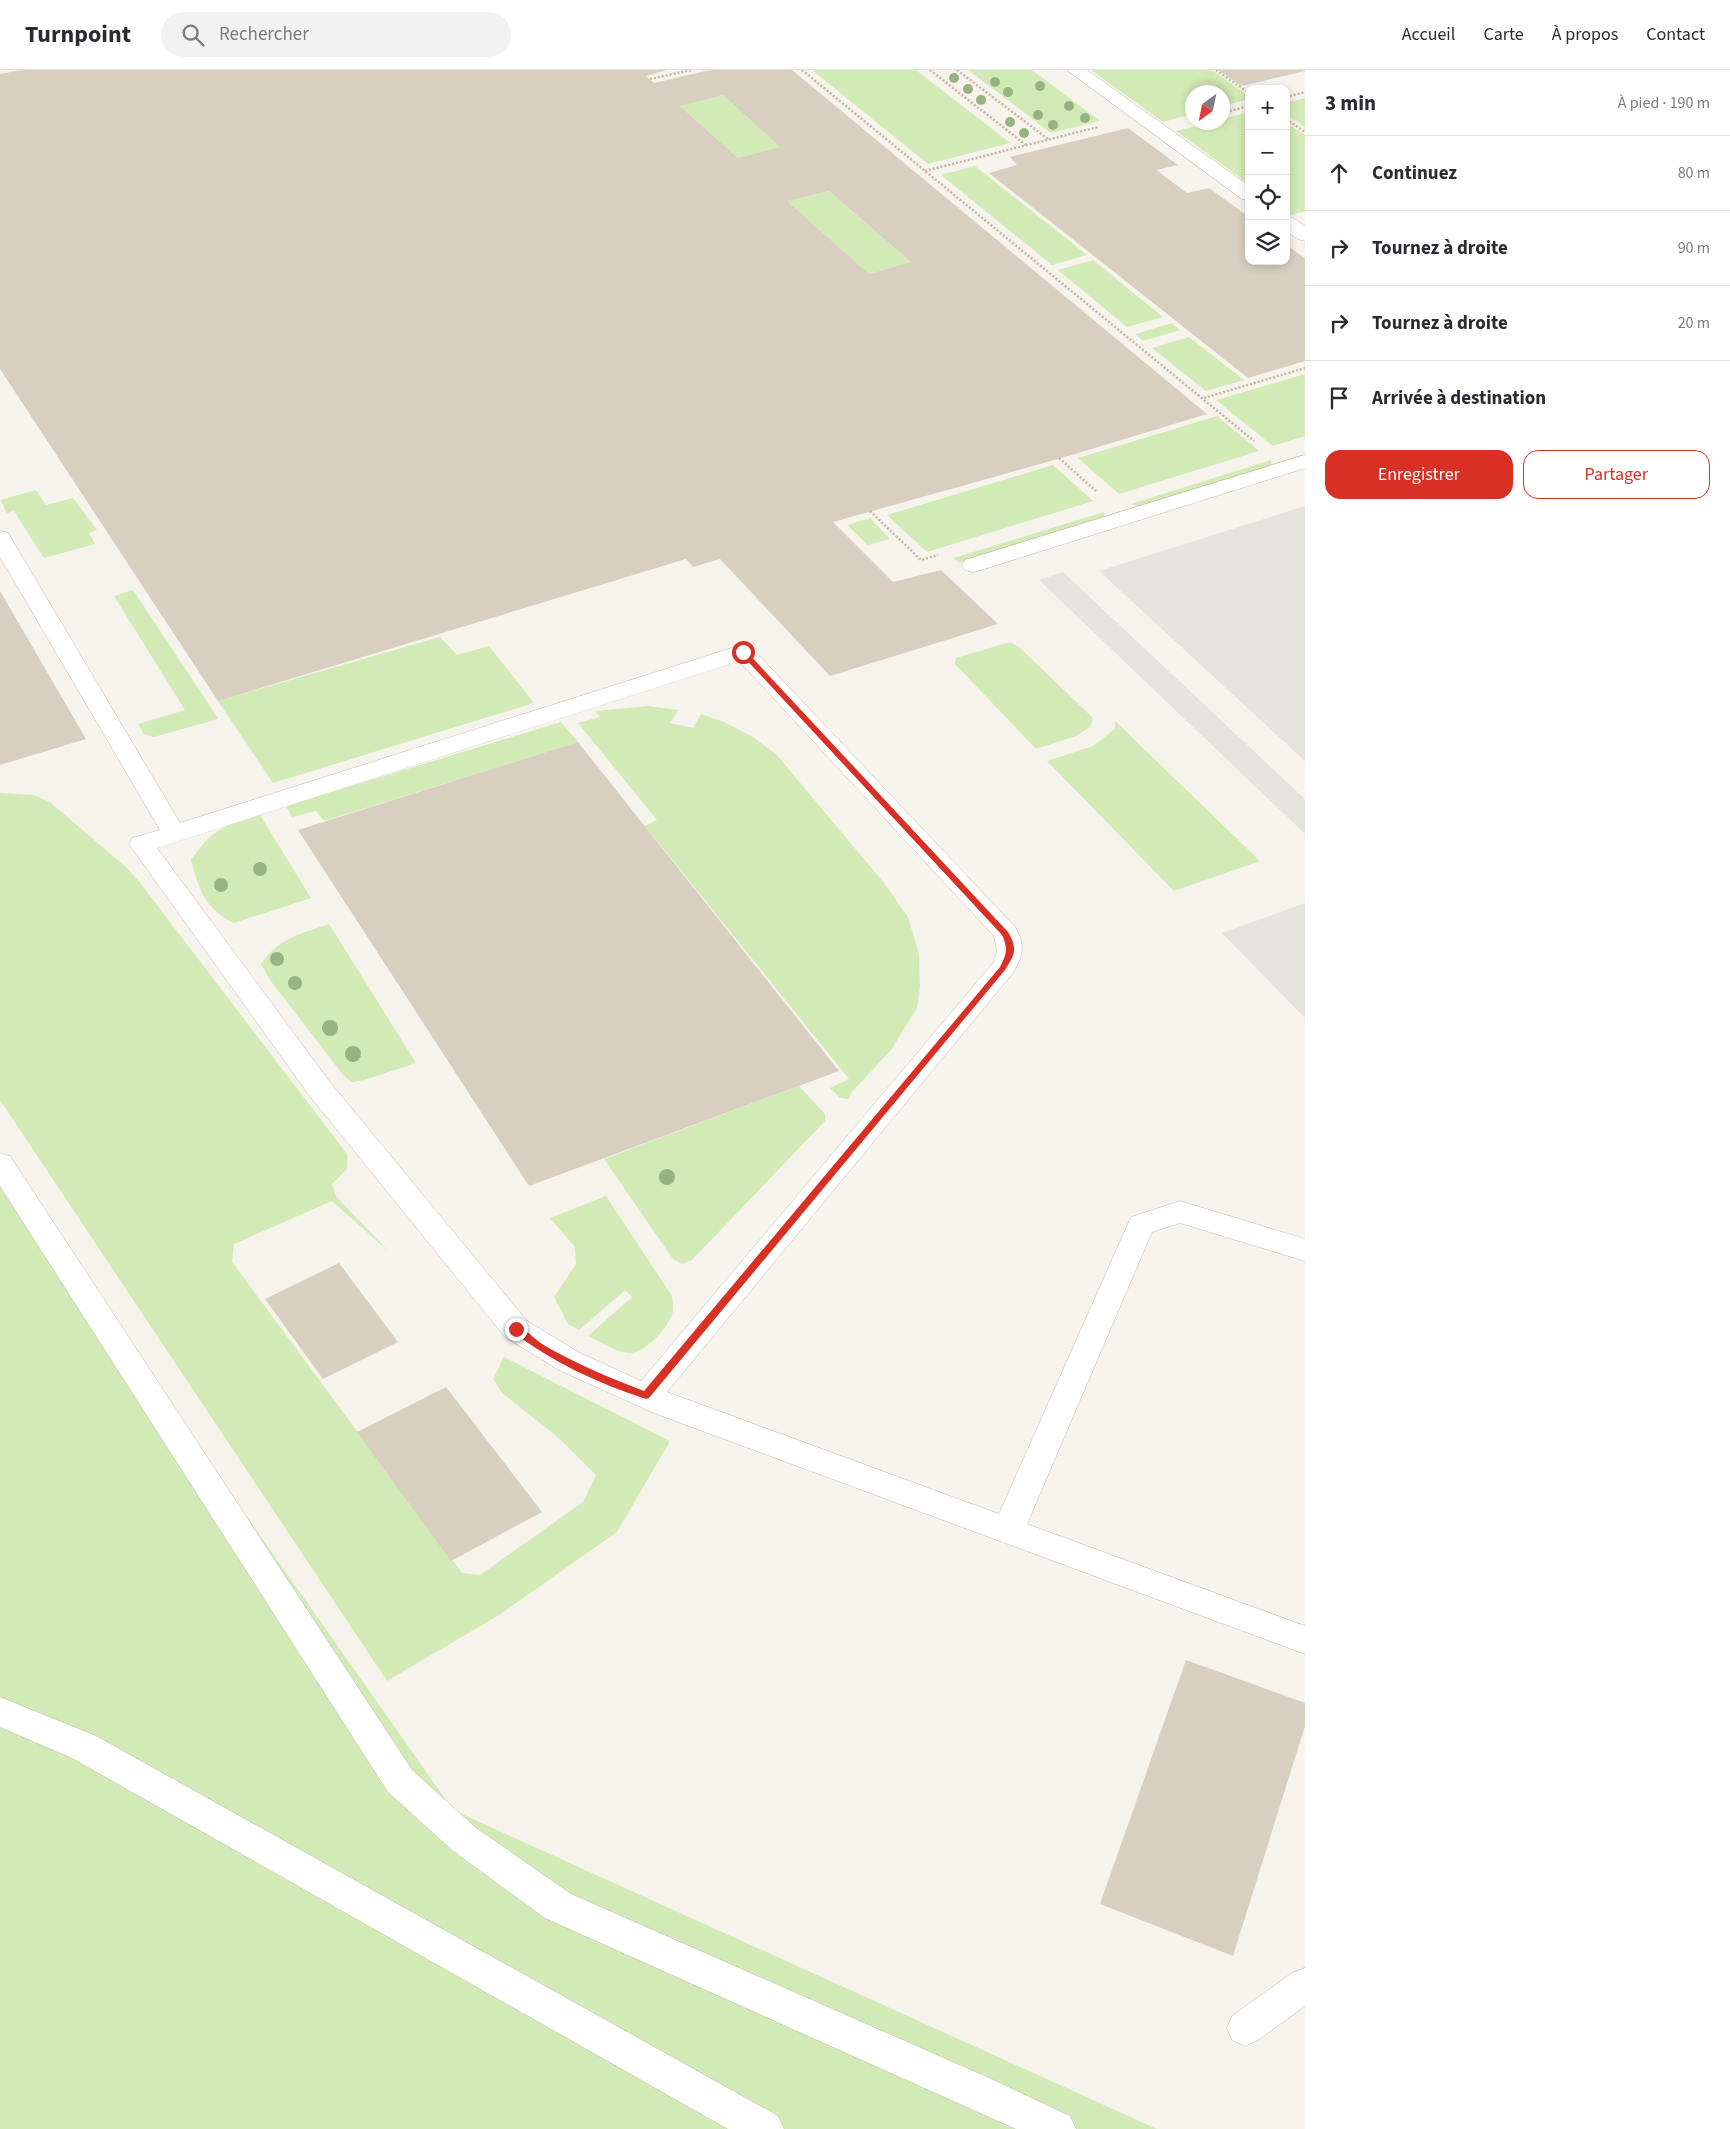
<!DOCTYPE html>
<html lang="fr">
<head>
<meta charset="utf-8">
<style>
  :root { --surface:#fff; --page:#f2f2f3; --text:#2b2b33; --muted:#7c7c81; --line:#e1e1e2; --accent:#d93025 }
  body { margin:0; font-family:"Source Sans 3",sans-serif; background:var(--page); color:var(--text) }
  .controls { position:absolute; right:15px; top:15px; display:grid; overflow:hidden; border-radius:10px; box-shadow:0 2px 8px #0003 }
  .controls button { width:45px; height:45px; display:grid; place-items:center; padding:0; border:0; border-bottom:1px solid var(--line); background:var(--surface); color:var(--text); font:25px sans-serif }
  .compass { position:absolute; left:1185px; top:15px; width:45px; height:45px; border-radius:50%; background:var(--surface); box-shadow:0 2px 8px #0003; rotate:213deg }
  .stop { position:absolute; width:15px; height:15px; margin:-11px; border:4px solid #d93025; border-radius:50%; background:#fff }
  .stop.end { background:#d93025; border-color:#fff; box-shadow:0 1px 5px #0008 }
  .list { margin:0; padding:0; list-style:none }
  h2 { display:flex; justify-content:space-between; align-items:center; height:65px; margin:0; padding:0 20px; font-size:21px }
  h2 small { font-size:16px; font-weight:400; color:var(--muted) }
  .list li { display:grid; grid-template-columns:32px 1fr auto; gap:15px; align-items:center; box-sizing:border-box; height:75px; padding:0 20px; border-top:1px solid var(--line) }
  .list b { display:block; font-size:19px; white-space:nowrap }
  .list em { font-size:16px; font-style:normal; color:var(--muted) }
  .actions { display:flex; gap:10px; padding:15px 20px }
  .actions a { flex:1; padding:11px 0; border:1px solid var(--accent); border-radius:15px; text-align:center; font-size:18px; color:var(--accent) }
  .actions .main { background:var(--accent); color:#fff }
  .icon { flex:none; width:28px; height:28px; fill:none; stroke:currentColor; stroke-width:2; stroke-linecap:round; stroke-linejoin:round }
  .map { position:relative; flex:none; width:1305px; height:2059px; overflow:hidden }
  header { display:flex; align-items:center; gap:30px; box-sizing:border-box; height:70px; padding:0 25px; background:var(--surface); border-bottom:1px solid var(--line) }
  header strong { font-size:24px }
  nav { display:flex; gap:28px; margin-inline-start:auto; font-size:18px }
  .search { width:350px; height:45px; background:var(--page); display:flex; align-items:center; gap:12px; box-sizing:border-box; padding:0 18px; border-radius:28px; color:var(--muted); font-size:19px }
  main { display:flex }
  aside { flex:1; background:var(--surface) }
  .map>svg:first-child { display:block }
  .green { fill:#d2eab5 }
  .parking { fill:#e5e3e0 }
  .building { fill:#d8cfc1; fill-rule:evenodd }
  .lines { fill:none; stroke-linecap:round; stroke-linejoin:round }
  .service-casing { stroke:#c2bbae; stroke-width:1 }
  .path { stroke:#c4b79f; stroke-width:2.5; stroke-dasharray:2 2; stroke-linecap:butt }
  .service { fill:#fff; fill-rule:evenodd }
  .tree { fill:#97b381 }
  .route { fill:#d93025 }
</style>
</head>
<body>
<header>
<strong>Turnpoint</strong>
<div class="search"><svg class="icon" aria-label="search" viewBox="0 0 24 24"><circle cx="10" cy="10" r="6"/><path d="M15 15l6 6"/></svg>Rechercher</div>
<nav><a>Accueil</a><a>Carte</a><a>À propos</a><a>Contact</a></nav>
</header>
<main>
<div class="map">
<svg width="1305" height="2059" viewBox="0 0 1305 2059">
  <rect width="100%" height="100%" fill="#f6f3ec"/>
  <!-- green -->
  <g class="green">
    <polygon points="812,0 916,0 1010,73 928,94"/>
    <polygon points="968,0 1032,0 1100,51 1051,63"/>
    <polygon points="1091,0 1212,0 1249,26 1249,29 1223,36 1222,22 1192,22 1192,44 1163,52"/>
    <polygon points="723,25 780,77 738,88 680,36"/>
    <polygon points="1305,28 1305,57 1286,44 1286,33"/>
    <polygon points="1249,42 1249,114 1176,61 1209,53 1222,52 1223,49"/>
    <polygon points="1286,53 1305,65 1305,141 1291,145 1286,141"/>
    <polygon points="975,96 1087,185 1052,195 941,105"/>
    <polygon points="829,121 911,192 869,204 787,131"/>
    <polygon points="1093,190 1163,247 1127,257 1058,200"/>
    <polygon points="1172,253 1180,260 1143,271 1135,264"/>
    <polygon points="1189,267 1244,310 1206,321 1152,278"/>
    <polygon points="1305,304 1305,366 1273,376 1216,330"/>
    <polygon points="1217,346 1259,381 1119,424 1078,388"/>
    <polygon points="1271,390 1272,396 1140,437 1131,434"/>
    <polygon points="1053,395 1093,431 927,482 887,445"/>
    <polygon points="36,420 46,435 73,428 97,460 89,463 95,474 44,488 14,441 7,443 0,430"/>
    <polygon points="1104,442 1104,448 959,493 954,488"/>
    <polygon points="870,448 890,469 868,475 847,455"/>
    <polygon points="133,520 218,648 218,649 154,667 144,664 138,654 185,640 114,526"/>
    <polygon points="440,567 457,585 489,576 534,633 273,713 218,631"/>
    <polygon points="1010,572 1019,577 1093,648 1090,657 1076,666 1036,679 955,594 956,588"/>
    <polygon points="648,636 678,640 670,653 693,658 701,644 724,652 753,667 776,684 884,813 908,847 919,884 920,917 917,938 891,980 852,1022 848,1029 840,1028 830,1018 849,1009 645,756 657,750 578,653 600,647 595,641"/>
    <polygon points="1115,651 1260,791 1174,821 1047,691 1093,676 1115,659"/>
    <polygon points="561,652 578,672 324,751 316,741 292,747 286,736"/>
    <polygon points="0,723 34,725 50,732 128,799 141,814 347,1084 347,1099 332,1114 336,1126 389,1182 332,1131 234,1174 232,1192 462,1503 480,1505 583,1432 596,1405 561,1370 502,1323 493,1309 504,1287 670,1371 617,1462 499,1545 387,1611 0,1030"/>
    <path d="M260,745l51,83 -77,25c-29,-14 -35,-33 -43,-63 22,-32 33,-34 69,-45z"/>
    <path d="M329,854l87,139 -52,17 -12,2 -8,-6 -74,-96 -9,-16c18,-26 39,-30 68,-40z"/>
    <polygon points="799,1016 825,1044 825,1051 692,1190 682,1194 673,1189 604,1089"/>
    <polygon points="0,1096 453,1740 1157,2059 0,2059"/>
    <path d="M606,1126l66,100c0,4 2,11 1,15 -3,15 -27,41 -42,42 -11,1 -33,-12 -43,-17l44,-39 -7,-7 -46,40 -11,-6 -14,-27 22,-33 -1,-17 -25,-29z"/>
  </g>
  <!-- parking -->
  <g class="parking">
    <polygon points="1305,436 1305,691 1099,501"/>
    <polygon points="1063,502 1305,729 1305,764 1039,510"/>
    <polygon points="1305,833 1305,948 1222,863"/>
  </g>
  <!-- building -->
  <g class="building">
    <path d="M21,0h647l-22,6 8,7 56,-13h82l415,344 -135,41 -239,67 60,60 48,-12 57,54 -168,52 -110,-117 -27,8 -7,-8 -468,142 -218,-332v-295zM723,25l57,52 -42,11 -58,-52zM829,121l82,71 -42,12 -82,-73z"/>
    <polygon points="1218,0 1305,0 1305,1 1242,16"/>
    <polygon points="1128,58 1178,95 1156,100 1187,123 1209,118 1249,147 1249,191 1286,191 1286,175 1305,188 1305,291 1248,308 989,103 1017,95 1010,87"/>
    <polygon points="0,521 86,669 0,695"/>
    <polygon points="578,672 839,1001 529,1116 298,760"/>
    <polygon points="339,1193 398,1272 323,1309 265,1229"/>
    <polygon points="446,1317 542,1442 451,1491 357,1362"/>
    <polygon points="1186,1590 1305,1633 1305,1656 1233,1886 1100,1834"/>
  </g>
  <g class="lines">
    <!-- service casing -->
    <g class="service-casing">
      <g id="service">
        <polygon points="1067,0 1087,0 1249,116 1249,130 1242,129"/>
        <polygon points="1286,146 1293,148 1305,156 1305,171 1298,169 1286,161"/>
        <polygon points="1305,385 1305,398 981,500 973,502 965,500 962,495 965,490"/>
        <path d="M0,461l8,2 3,5 169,285 555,-176 8,-2 8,2 264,280c11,18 8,30 -3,47l-345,418 332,122 132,-297 49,-16 125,38v22l-125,-38 -28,9 -125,292 278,102v28l-651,-241 -95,-43 -54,-33 -196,-242 -180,-251 3,-6 28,-8 -160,-273zM739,591l255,275 3,15 -4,12 -352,418 -61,-28 -53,-32 -198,-240 -172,-233z"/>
        <polygon points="0,1083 10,1086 412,1700 476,1758 571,1824 989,2008 1070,2046 1076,2059 1016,2059 545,1848 452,1780 388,1722 0,1116"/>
        <polygon points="0,1627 96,1666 778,2046 784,2059 728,2059 72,1688 0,1657"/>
        <polygon points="1305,1898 1305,1936 1258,1970 1245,1976 1232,1970 1227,1958 1232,1946 1292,1903"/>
      </g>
    </g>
    <!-- path -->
    <g class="path">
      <polyline points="802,0 1254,371"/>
      <polyline points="930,0 1026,75"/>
      <polyline points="957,0 1048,69"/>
      <polyline points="1216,0 1249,23"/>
      <polyline points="650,9 691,0"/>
      <polyline points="1286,27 1305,22"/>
      <polyline points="1222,43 1249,36"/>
      <polyline points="1286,49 1305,62"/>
      <polyline points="925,101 1098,57"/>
      <polyline points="1204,328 1305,298"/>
      <polyline points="1059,388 1096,421"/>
      <polyline points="870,441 921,490 938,485"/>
    </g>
    <!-- service -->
    <use href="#service" class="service"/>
  </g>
  <!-- trees -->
  <g class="tree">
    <circle cx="954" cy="8" r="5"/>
    <circle cx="995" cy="12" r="5"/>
    <circle cx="1040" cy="16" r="5"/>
    <circle cx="968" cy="19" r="5"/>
    <circle cx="1008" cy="22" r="5"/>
    <circle cx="981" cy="30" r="5"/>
    <circle cx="1069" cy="36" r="5"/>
    <circle cx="1038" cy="45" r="5"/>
    <circle cx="1085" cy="48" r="5"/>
    <circle cx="1010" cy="52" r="5"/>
    <circle cx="1053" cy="55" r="5"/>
    <circle cx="1024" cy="63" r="5"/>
    <circle cx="260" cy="799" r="7"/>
    <circle cx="221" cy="815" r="7"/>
    <circle cx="277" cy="889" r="7"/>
    <circle cx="295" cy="913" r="7"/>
    <circle cx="330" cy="958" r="8"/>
    <circle cx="353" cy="984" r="8"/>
    <circle cx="667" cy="1107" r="8"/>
  </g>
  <!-- route -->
  <path class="route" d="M741,581h5l262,281c10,17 7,22 -3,38l-356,428 -3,1c-47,-15 -94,-37 -133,-67v-5c10,-2 21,12 29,17 32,19 68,34 102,47l356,-424c7,-13 8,-19 2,-32l-261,-281z"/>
</svg>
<div class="controls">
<button>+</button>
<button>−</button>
<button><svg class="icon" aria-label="locate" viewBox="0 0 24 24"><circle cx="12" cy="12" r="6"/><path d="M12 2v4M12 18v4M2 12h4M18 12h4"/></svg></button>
<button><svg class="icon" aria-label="layers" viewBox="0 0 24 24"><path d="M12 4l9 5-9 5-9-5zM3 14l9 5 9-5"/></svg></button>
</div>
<svg class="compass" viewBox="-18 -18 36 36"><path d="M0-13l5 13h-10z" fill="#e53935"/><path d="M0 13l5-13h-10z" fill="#7c7c81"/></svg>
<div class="stop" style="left:743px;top:582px"></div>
<div class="stop end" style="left:516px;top:1259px"></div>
</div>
<aside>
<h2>3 min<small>À pied · 190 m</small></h2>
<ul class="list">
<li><svg class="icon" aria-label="ahead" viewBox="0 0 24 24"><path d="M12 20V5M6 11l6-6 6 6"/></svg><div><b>Continuez</b></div><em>80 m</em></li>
<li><svg class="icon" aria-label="right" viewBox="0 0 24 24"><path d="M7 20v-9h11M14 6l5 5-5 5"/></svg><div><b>Tournez à droite</b></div><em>90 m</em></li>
<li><svg class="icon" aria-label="right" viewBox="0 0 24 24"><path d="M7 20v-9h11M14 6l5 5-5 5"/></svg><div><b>Tournez à droite</b></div><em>20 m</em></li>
<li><svg class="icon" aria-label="arrive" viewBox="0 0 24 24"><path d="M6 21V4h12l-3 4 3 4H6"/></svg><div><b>Arrivée à destination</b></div></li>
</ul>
<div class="actions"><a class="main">Enregistrer</a><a>Partager</a></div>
</aside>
</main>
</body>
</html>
